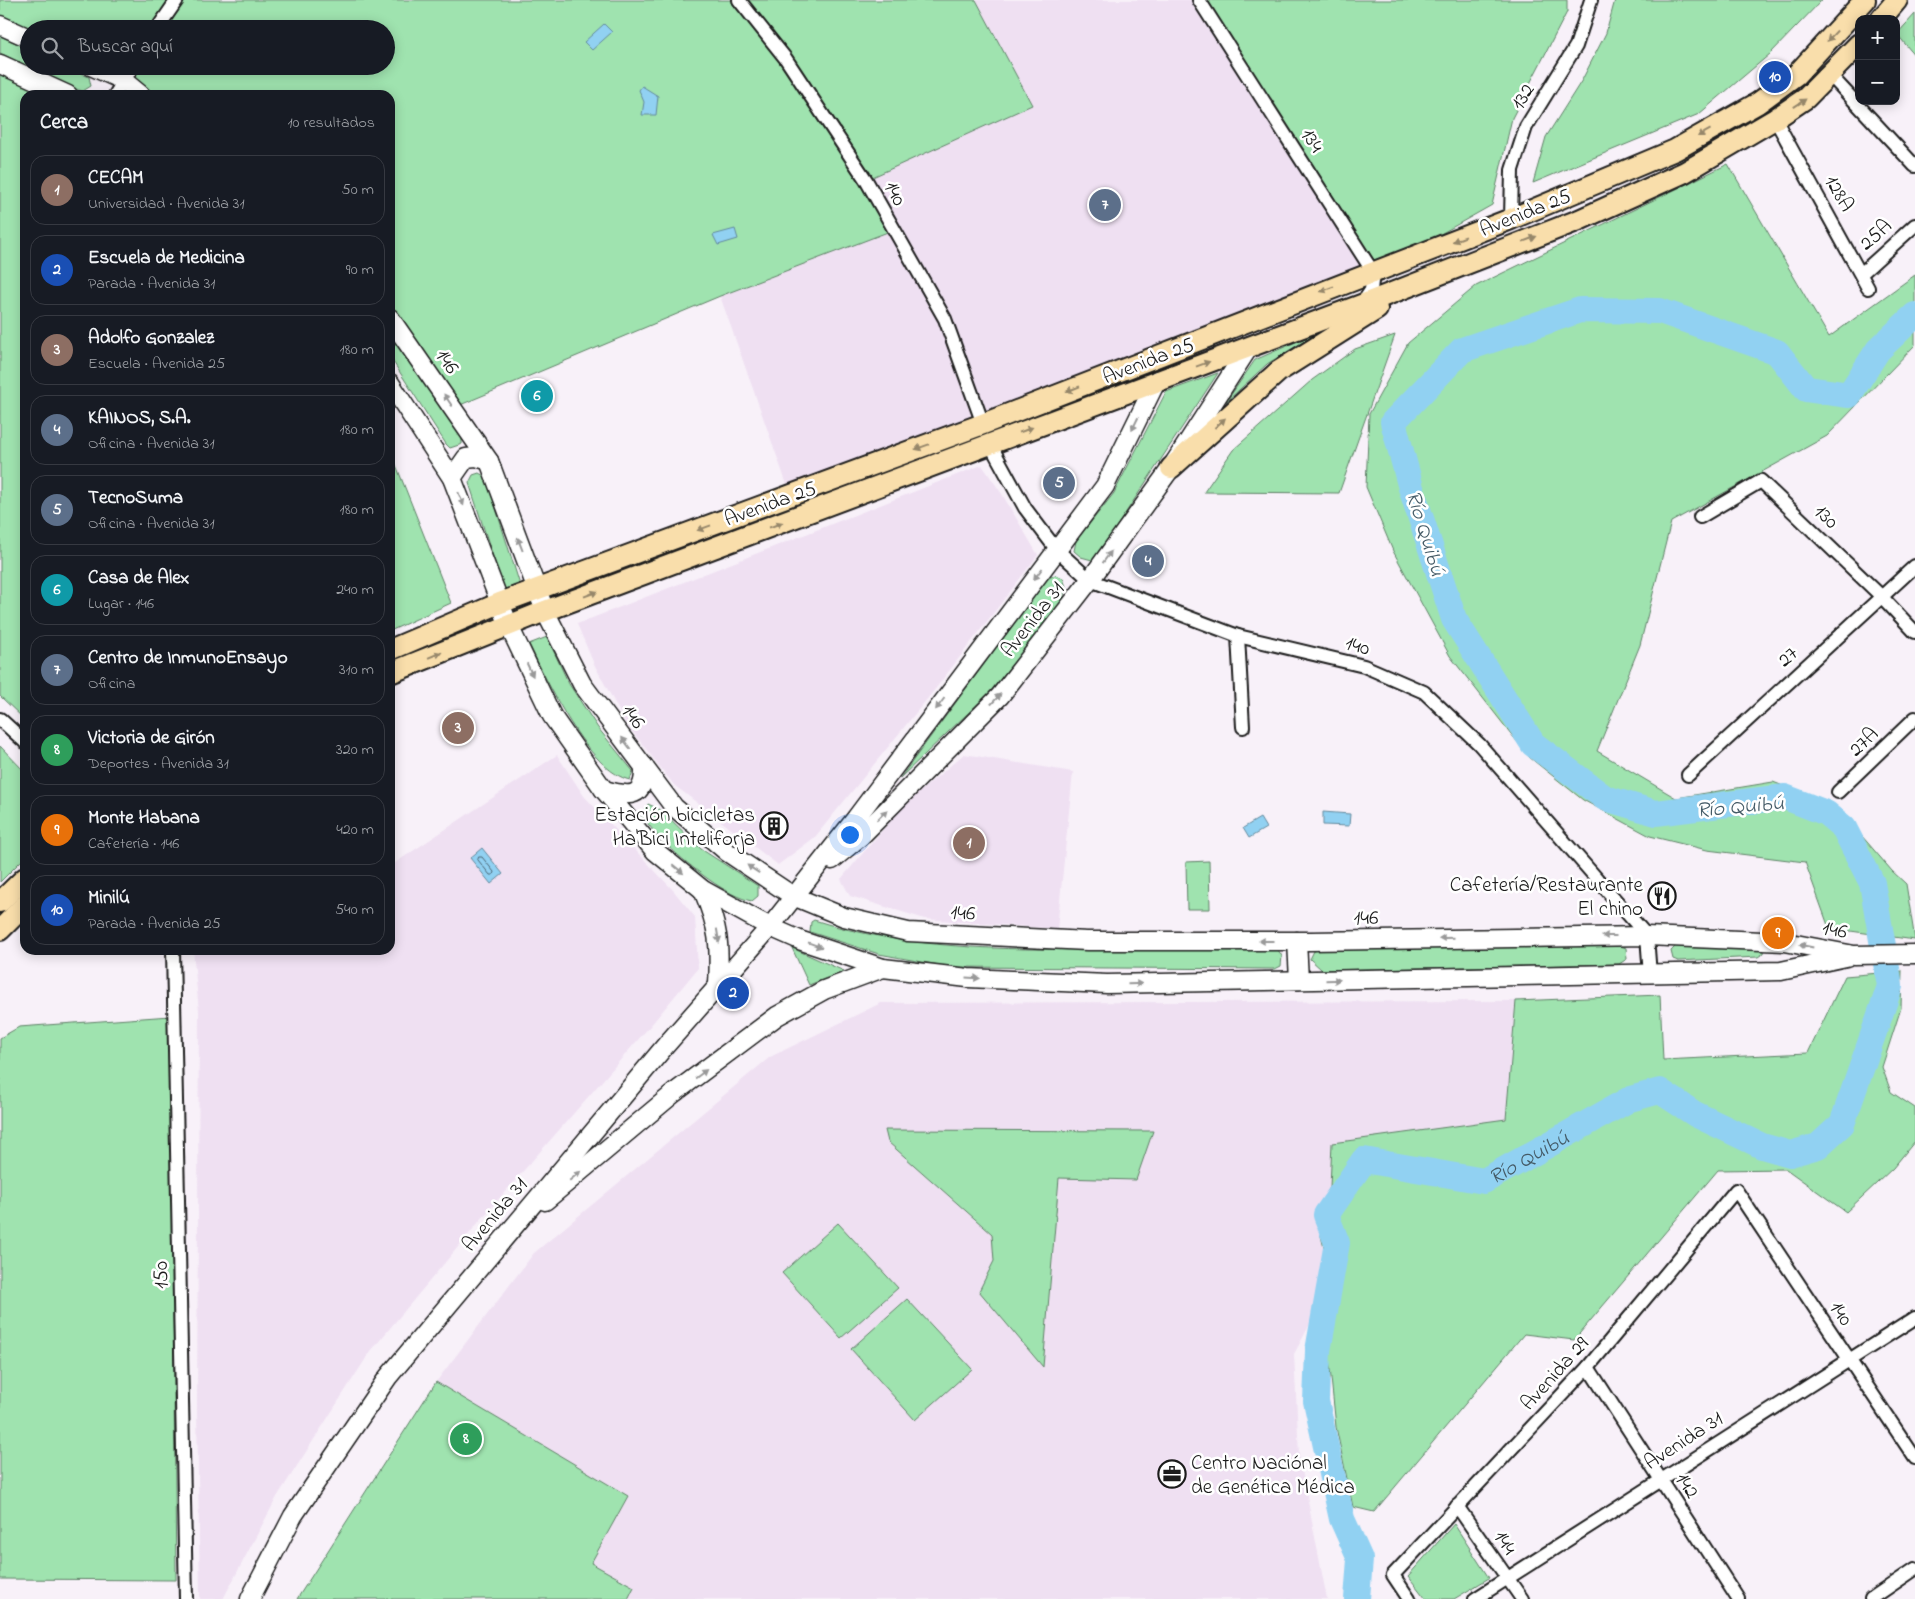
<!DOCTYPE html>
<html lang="es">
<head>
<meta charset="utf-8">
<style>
  :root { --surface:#171b24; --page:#20242c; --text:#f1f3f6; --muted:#9ea1a6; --line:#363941; --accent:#db2777 }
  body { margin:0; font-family:"Indie Flower",sans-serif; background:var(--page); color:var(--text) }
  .controls { position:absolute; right:15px; top:15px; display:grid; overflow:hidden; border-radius:10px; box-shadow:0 2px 12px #0003 }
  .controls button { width:45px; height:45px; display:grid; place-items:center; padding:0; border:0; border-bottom:1px solid var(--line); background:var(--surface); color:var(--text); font:25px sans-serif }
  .you { position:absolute; left:849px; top:834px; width:18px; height:18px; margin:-12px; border:4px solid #fff; border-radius:50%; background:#1a73e8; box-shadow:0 0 0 8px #1a73e833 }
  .badge { display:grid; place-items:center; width:32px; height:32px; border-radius:50%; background:var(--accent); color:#fff; font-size:16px; font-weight:700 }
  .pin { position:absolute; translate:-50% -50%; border:2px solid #fff; box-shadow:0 1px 5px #0006 }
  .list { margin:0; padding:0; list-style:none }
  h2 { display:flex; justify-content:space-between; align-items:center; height:65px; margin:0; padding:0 20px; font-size:21px }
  h2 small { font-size:16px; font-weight:400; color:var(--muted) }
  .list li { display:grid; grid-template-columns:32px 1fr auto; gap:15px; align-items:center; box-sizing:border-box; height:70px; margin:0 10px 10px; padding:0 10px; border:1px solid var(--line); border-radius:15px }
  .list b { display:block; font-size:19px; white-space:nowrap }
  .list p { margin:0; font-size:16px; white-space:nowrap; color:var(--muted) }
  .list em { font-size:16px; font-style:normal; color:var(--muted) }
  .icon { flex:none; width:28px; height:28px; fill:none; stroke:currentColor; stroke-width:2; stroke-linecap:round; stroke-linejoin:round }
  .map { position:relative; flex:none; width:1915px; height:1599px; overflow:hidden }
  .search { position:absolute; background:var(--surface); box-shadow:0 2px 12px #0003; left:20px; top:20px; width:375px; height:55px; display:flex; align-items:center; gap:12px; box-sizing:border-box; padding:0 18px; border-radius:28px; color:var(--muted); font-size:19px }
  .panel { position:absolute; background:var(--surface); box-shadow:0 2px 12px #0003; left:20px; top:90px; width:375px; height:865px; border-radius:15px }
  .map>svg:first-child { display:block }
  .built { fill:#efe0f2 }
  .green { fill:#9fe3af; stroke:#5e8066 }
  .water { fill:#91d1f2; stroke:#62899c }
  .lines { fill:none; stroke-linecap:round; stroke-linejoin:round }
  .shore { stroke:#4b6472; stroke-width:1 }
  .river { stroke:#91d1f2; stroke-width:26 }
  .street-casing { stroke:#1c1c1c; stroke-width:16 }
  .secondary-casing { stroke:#1c1c1c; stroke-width:21 }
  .primary-casing { stroke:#1c1c1c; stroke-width:24 }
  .street { stroke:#fff; stroke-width:12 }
  .secondary { stroke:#fff; stroke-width:18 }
  .primary { stroke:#f9deab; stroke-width:20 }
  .oneway { fill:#96876b }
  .oneway2 { fill:#999 }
  .labels { text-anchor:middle; stroke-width:5; stroke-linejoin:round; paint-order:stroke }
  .street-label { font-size:21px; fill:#1c1c1c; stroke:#fff }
  .poi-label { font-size:21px; fill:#1c1c1c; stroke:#fff; text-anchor:end }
  .water-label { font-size:22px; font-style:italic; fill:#455b67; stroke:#fff }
</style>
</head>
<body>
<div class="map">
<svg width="1915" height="1599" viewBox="0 0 1915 1599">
  <rect width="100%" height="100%" fill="#f8f1f9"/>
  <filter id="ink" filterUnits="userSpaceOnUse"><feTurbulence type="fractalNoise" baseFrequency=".02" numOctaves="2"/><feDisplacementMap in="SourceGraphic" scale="10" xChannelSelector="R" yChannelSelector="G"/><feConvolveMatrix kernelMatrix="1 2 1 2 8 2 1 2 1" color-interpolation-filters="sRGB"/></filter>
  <g filter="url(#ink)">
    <!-- built -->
    <g class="built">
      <polygon points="976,0 1199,0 1373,272 791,496 720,296 892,230 866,180 978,3"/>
      <polygon points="982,465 1002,494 1038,555 936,688 815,837 778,865 674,785 625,722 594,664 577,624"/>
      <polygon points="964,754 1073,772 1057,929 925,919 850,896 841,879 903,806"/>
      <polygon points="557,755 584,796 673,890 695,917 698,968 651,1025 489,1210 370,1352 277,1497 223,1599 200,1599 197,1409 199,1011 193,950 390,950 390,862 392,865"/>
      <polygon points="1516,1001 1506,1119 1332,1144 1330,1187 1316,1216 1325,1252 1316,1313 1294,1354 1299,1455 1327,1599 297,1599 436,1382 534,1253 770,1057 881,1003"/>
    </g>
    <!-- green -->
    <g class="green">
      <polygon points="0,0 976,0 1032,105 866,180 893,230 720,296 453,408 390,318 390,95 141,95 91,66 386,66 386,29 29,29 0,25"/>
      <polygon points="1198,0 1567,0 1567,12 1512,118 1492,205 1373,272"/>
      <polygon points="1615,0 1822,0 1770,54 1699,114 1533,183 1546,137 1582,80 1606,33"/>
      <polygon points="1915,14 1915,56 1897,34"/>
      <polygon points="0,36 29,49 29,66 65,66 89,77 91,86 83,91 72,88 0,53"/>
      <polygon points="0,70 54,95 25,95 25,720 0,696"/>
      <polygon points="1728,164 1829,337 1915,275 1915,345 1827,436 1671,522 1640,645 1597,751 1676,798 1773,782 1836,806 1892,871 1906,884 1915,940 1829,928 1805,862 1707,850 1650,836 1583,800 1529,757 1450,656 1393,551 1366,487 1369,414 1408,343 1476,286"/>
      <polygon points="1321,331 1267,364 1226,402 1255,360"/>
      <polygon points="390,334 462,437 462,444 450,448 446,444 390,357"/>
      <polygon points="1395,335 1339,493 1204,492 1233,450 1312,380 1355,349"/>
      <polygon points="1218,373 1099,553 1092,560 1081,557 1074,551 1076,541 1114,493 1166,392"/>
      <polygon points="390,450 451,603 390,631"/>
      <polygon points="479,473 486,477 520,585 508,590 503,587 469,483 473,475"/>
      <polygon points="1055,575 1063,578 1066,587 1062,602 989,693 900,778 1047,579"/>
      <path d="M547,637l22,47 29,44 35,43 -3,9c-42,-9 -83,-99 -101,-136z"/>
      <polygon points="0,746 25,772 25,857 0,882"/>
      <path d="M648,804l13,6 40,39 57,37v10l-6,5c-25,-4 -63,-36 -82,-53 -11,-9 -20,-22 -29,-33z"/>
      <polygon points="1209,861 1210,909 1187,909 1186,862"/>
      <path d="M814,920c91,29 188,30 283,29 58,0 116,0 175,-1l6,2 4,6 -1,10 -6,3 -325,-2 -71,-13 -69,-22 1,-10z"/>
      <polygon points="1618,945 1626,948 1627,959 1619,964 1322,970 1310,959 1314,951 1322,949"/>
      <polygon points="1677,945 1765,947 1764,953 1758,957 1678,961 1673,959 1671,951"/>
      <polygon points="792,948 844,971 809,985"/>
      <polygon points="1902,971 1901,1008 1882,1067 1891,1092 1915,1108 1915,1141 1893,1168 1846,1212 1786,1169 1718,1170 1574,1340 1524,1334 1374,1512 1353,1507 1336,1427 1329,1358 1316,1313 1325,1252 1316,1216 1330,1187 1332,1143 1506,1119 1516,1001 1660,995 1663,1060 1808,1053 1845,976"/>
      <polygon points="170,1016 176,1580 0,1579 0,1038 19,1027"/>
      <polygon points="885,1130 1153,1131 1136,1180 1059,1178 1043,1367 979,1291 994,1261 992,1234 888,1142"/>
      <polygon points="838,1223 898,1288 841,1338 782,1273"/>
      <polygon points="907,1299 972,1369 915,1420 851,1349"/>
      <polygon points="436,1382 628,1496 591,1563 634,1587 628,1599 297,1599"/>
      <polygon points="1454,1524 1489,1578 1454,1599 1426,1599 1408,1576"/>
    </g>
    <!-- water -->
    <g class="water">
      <polygon points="604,24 612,32 592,50 584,42"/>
      <polygon points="642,86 658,96 656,115 642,115 644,102 639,90"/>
      <polygon points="735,229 738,239 718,245 713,235"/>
      <polygon points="1323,812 1350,814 1349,826 1323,825"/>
      <polygon points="1260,818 1266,828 1249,838 1243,828"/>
      <polygon points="482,848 503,874 491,884 470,858"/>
    </g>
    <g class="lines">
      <!-- shore -->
      <polygon class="shore" points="479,857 482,857 494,872 493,875 490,875 478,860"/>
      <!-- river -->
      <path class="river" id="s1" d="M1357,1599l3,-40 -18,-40 -26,-118 2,-50 19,-108 -11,-28 38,-55 120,21 146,-82 30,-8 35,23 67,32 28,8 28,-8 24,-22 48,-138 -18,-103 -28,-55 -18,-15 -41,-16 -129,16 -51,-15 -72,-54 -79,-125 -43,-131 -18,-66 69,-72 118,-40 80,1 117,41 29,37 43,6 29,-45 37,-35"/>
      <!-- street casing -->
      <g class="street-casing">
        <g id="street">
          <polyline points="739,0 786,59 866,180 945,319 983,424"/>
          <polyline points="1199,0 1373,272 1371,290 1361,305"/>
          <polyline points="157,29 177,0"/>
          <polyline points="1830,75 1915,166"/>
          <polyline points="115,95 133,66"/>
          <polyline points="1775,119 1868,288"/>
          <polyline points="1511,219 1512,170 1526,127 1576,46 1591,0"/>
          <polyline points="1862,273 1915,225"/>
          <polyline points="990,444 1025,508 1056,549 1090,580 1238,636 1364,666 1424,692 1479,744 1647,936 1650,975"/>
          <polyline points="1700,517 1761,481 1881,596 1915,632"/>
          <polyline points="1238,636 1243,727"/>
          <polyline points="0,719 25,742"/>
          <polyline points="1688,775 1915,566"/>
          <polyline points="1838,792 1915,718"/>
          <polyline points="173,950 186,1599"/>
          <polyline points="1588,1367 1738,1599"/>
          <polyline points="1457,1506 1522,1599"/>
          <polyline points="1409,1599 1393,1575 1588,1367 1736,1190 1915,1458"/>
          <polyline points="1475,1599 1915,1318"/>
          <polyline points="1871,1599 1915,1569"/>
        </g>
      </g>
      <!-- secondary casing -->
      <g class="secondary-casing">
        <g id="secondary">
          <polyline points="0,25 29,38"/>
          <polyline points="0,64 68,95"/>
          <polyline points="91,66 124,81 141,95"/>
          <polyline points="390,318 489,461 545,611 582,684 674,807 727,852 793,896 844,917 908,932 1087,941 1310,941 1647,936 1785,942 1854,955 1915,954"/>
          <polyline points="390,383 452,478 509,626 552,716 604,790 655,851 703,890 770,927 802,941 883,968 968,978 1107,984 1781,971 1846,957"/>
          <polyline points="452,478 466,458 476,457 489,461"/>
          <path d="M604,790c26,7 41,9 40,-24"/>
          <polyline points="832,860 861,836 1000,696 1090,580 1171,468 1249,347"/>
          <path d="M703,890c16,39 17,53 15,95"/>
          <polyline points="1297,941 1299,980"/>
          <polyline points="545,1201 674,1093 777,1016 824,990 883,968"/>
          <polyline points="250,1599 293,1516 388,1377 666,1045 770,927 856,818 1105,486 1157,380"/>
        </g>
      </g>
      <!-- primary casing -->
      <g class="primary-casing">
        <g id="primary">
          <polyline points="1881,19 1897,0"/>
          <polyline points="1171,468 1279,371 1377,309"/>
          <polyline points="390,650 500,603 983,424 1511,219 1675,150 1758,103 1796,75 1865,0"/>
          <polyline points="390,673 545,611 1361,305 1579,220 1685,172 1775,119 1806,98 1859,44"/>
          <polyline points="0,902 25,878"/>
          <polyline points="0,930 25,905"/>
        </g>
      </g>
      <!-- street -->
      <use href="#street" class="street"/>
      <!-- secondary -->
      <use href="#secondary" class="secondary"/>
      <!-- primary -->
      <use href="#primary" class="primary"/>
    </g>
    <!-- one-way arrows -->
    <defs><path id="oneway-solid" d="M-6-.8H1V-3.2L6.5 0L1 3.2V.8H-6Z" transform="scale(1.25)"/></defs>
    <g class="oneway">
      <use href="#oneway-solid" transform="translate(1832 36) rotate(133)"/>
      <use href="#oneway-solid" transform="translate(1800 103) rotate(-34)"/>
      <use href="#oneway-solid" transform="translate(1704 133) rotate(151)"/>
      <use href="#oneway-solid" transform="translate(1459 239) rotate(159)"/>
      <use href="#oneway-solid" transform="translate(1530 239) rotate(-21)"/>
      <use href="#oneway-solid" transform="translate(1327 289) rotate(159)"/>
      <use href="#oneway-solid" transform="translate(1203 364) rotate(-20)"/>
      <use href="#oneway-solid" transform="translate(1073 389) rotate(159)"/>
      <use href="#oneway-solid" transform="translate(1220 423) rotate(-42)"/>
      <use href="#oneway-solid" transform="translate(1026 430) rotate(-21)"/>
      <use href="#oneway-solid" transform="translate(922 447) rotate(160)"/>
      <use href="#oneway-solid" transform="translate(776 525) rotate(-21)"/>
      <use href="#oneway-solid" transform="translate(704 528) rotate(160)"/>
      <use href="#oneway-solid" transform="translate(591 594) rotate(-21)"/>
      <use href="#oneway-solid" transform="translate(435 655) rotate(-22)"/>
    </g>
    <g class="oneway2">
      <use href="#oneway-solid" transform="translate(448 400) rotate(-124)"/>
      <use href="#oneway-solid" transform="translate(1135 424) rotate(116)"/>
      <use href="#oneway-solid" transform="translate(461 499) rotate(68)"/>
      <use href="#oneway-solid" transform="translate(520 544) rotate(-111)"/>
      <use href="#oneway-solid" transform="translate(1107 557) rotate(-54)"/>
      <use href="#oneway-solid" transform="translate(1038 574) rotate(127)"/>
      <use href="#oneway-solid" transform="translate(530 670) rotate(65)"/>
      <use href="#oneway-solid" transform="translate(996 699) rotate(-47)"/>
      <use href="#oneway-solid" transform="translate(940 704) rotate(127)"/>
      <use href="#oneway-solid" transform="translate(626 743) rotate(-127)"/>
      <use href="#oneway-solid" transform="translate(882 815) rotate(-45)"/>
      <use href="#oneway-solid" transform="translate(678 869) rotate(40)"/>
      <use href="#oneway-solid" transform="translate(753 869) rotate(-146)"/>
      <use href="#oneway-solid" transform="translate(718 936) rotate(81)"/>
      <use href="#oneway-solid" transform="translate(1609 936) rotate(180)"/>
      <use href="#oneway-solid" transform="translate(1446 938) rotate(179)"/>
      <use href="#oneway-solid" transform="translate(1266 941) rotate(180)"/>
      <use href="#oneway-solid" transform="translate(815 945) rotate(20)"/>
      <use href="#oneway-solid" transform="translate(1806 946) rotate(-169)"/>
      <use href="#oneway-solid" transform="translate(973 978) rotate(3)"/>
      <use href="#oneway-solid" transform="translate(1333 980) rotate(-1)"/>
      <use href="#oneway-solid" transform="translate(1135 984) rotate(-1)"/>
      <use href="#oneway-solid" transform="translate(701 1074) rotate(-37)"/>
      <use href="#oneway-solid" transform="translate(575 1176) rotate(-40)"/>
    </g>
  </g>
  <!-- icons -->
  <defs>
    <g id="building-ring" transform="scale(1.4375)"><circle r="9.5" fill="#fff" stroke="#1c1c1c" stroke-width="1.5"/><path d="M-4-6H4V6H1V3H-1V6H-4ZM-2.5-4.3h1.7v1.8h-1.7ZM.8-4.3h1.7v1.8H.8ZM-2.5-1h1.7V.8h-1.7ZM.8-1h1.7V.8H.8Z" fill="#1c1c1c"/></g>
    <g id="restaurant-ring" transform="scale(1.4375)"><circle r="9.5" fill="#fff" stroke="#1c1c1c" stroke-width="1.5"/><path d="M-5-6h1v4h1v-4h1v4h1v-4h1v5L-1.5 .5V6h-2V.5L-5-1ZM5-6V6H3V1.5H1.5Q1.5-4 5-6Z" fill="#1c1c1c"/></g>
    <g id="office-ring" transform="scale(1.4375)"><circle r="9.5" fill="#fff" stroke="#1c1c1c" stroke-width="1.5"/><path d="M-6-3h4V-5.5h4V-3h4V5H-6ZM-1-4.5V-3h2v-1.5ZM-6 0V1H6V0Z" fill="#1c1c1c"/></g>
  </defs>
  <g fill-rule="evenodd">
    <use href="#building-ring" x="774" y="826"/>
    <use href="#restaurant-ring" x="1662" y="896"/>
    <use href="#office-ring" x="1172" y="1474"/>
  </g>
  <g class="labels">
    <!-- street labels -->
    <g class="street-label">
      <text transform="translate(1522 96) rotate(-59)" y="7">132</text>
      <text transform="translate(1313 140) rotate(57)" y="7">134</text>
      <text transform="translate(896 193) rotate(62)" y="7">140</text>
      <text transform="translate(1840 193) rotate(60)" y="7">128A</text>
      <text transform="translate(1525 212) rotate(-22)" y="7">Avenida 25</text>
      <text transform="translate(1875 234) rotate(-42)" y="7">25A</text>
      <text transform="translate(1148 360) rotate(-21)" y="7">Avenida 25</text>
      <text transform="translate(448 361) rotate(56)" y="7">146</text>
      <text transform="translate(770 503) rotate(-20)" y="7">Avenida 25</text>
      <text transform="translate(1827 516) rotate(44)" y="7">130</text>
      <text transform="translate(1032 619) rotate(-52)" y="7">Avenida 31</text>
      <text transform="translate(1358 645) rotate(16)" y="7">140</text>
      <text transform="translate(1787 656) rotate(-43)" y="7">27</text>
      <text transform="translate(634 716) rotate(53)" y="7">146</text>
      <text transform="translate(1863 741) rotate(-44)" y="7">27A</text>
      <text transform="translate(963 912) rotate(3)" y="7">146</text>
      <text transform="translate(1366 917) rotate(-1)" y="7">146</text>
      <text transform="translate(1835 929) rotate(11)" y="7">146</text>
      <text transform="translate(494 1214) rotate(-50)" y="7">Avenida 31</text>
      <text transform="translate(160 1275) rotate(-91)" y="7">150</text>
      <text transform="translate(1842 1313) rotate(56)" y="7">140</text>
      <text transform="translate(1554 1373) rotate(-48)" y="7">Avenida 29</text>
      <text transform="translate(1683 1440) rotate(-33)" y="7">Avenida 31</text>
      <text transform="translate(1688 1485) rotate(57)" y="7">142</text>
      <text transform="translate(1506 1542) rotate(56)" y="7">144</text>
    </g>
    <!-- poi labels -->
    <g class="poi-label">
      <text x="755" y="821">Estación bicicletas<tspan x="755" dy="24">Ha'Bici Inteliforja</tspan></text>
      <text x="1643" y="891">Cafetería/Restaurante<tspan x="1643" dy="24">El chino</tspan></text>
      <text x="1191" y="1469" text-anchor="start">Centro Naciónal<tspan x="1191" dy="24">de Genética Médica</tspan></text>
    </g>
    <!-- water labels -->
    <g class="water-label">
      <text transform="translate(1427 533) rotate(73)" y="8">Río Quibú</text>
      <text transform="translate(1740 805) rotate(-5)" y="8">Río Quibú</text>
      <text dy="8" stroke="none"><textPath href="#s1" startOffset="634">Río Quibú</textPath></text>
    </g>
  </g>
</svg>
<div class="controls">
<button>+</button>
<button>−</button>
</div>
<div class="you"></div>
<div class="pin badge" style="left:969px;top:843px;background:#8d6e63">1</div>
<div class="pin badge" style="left:733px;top:993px;background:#1a4fb4">2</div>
<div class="pin badge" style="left:458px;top:728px;background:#8d6e63">3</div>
<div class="pin badge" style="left:1148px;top:561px;background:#5c6f8a">4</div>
<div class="pin badge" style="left:1059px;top:483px;background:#5c6f8a">5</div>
<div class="pin badge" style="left:537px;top:396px;background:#0f9aa8">6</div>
<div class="pin badge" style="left:1105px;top:205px;background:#5c6f8a">7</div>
<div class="pin badge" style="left:466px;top:1439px;background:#2e9e5b">8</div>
<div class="pin badge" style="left:1778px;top:933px;background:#e8710a">9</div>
<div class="pin badge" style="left:1775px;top:77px;background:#1a4fb4">10</div>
<div class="search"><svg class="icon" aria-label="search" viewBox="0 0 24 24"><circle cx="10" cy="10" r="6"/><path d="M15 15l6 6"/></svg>Buscar aquí</div>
<section class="panel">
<h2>Cerca<small>10 resultados</small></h2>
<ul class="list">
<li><span class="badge" style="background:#8d6e63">1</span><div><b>CECAM</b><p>Universidad · Avenida 31</p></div><em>50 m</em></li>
<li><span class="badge" style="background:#1a4fb4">2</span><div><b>Escuela de Medicina</b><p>Parada · Avenida 31</p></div><em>90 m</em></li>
<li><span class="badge" style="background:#8d6e63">3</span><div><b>Adolfo Gonzalez</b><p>Escuela · Avenida 25</p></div><em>180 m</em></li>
<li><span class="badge" style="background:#5c6f8a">4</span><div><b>KAINOS, S.A.</b><p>Oficina · Avenida 31</p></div><em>180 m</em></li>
<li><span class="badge" style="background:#5c6f8a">5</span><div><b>TecnoSuma</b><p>Oficina · Avenida 31</p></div><em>180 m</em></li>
<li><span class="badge" style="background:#0f9aa8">6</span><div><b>Casa de Alex</b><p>Lugar · 146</p></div><em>240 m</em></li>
<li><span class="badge" style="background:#5c6f8a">7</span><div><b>Centro de InmunoEnsayo</b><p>Oficina</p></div><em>310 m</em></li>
<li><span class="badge" style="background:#2e9e5b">8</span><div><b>Victoria de Girón</b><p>Deportes · Avenida 31</p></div><em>320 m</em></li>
<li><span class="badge" style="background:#e8710a">9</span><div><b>Monte Habana</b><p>Cafetería · 146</p></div><em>420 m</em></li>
<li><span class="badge" style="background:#1a4fb4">10</span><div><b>Minilú</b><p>Parada · Avenida 25</p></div><em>540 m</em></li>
</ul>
</section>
</div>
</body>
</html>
